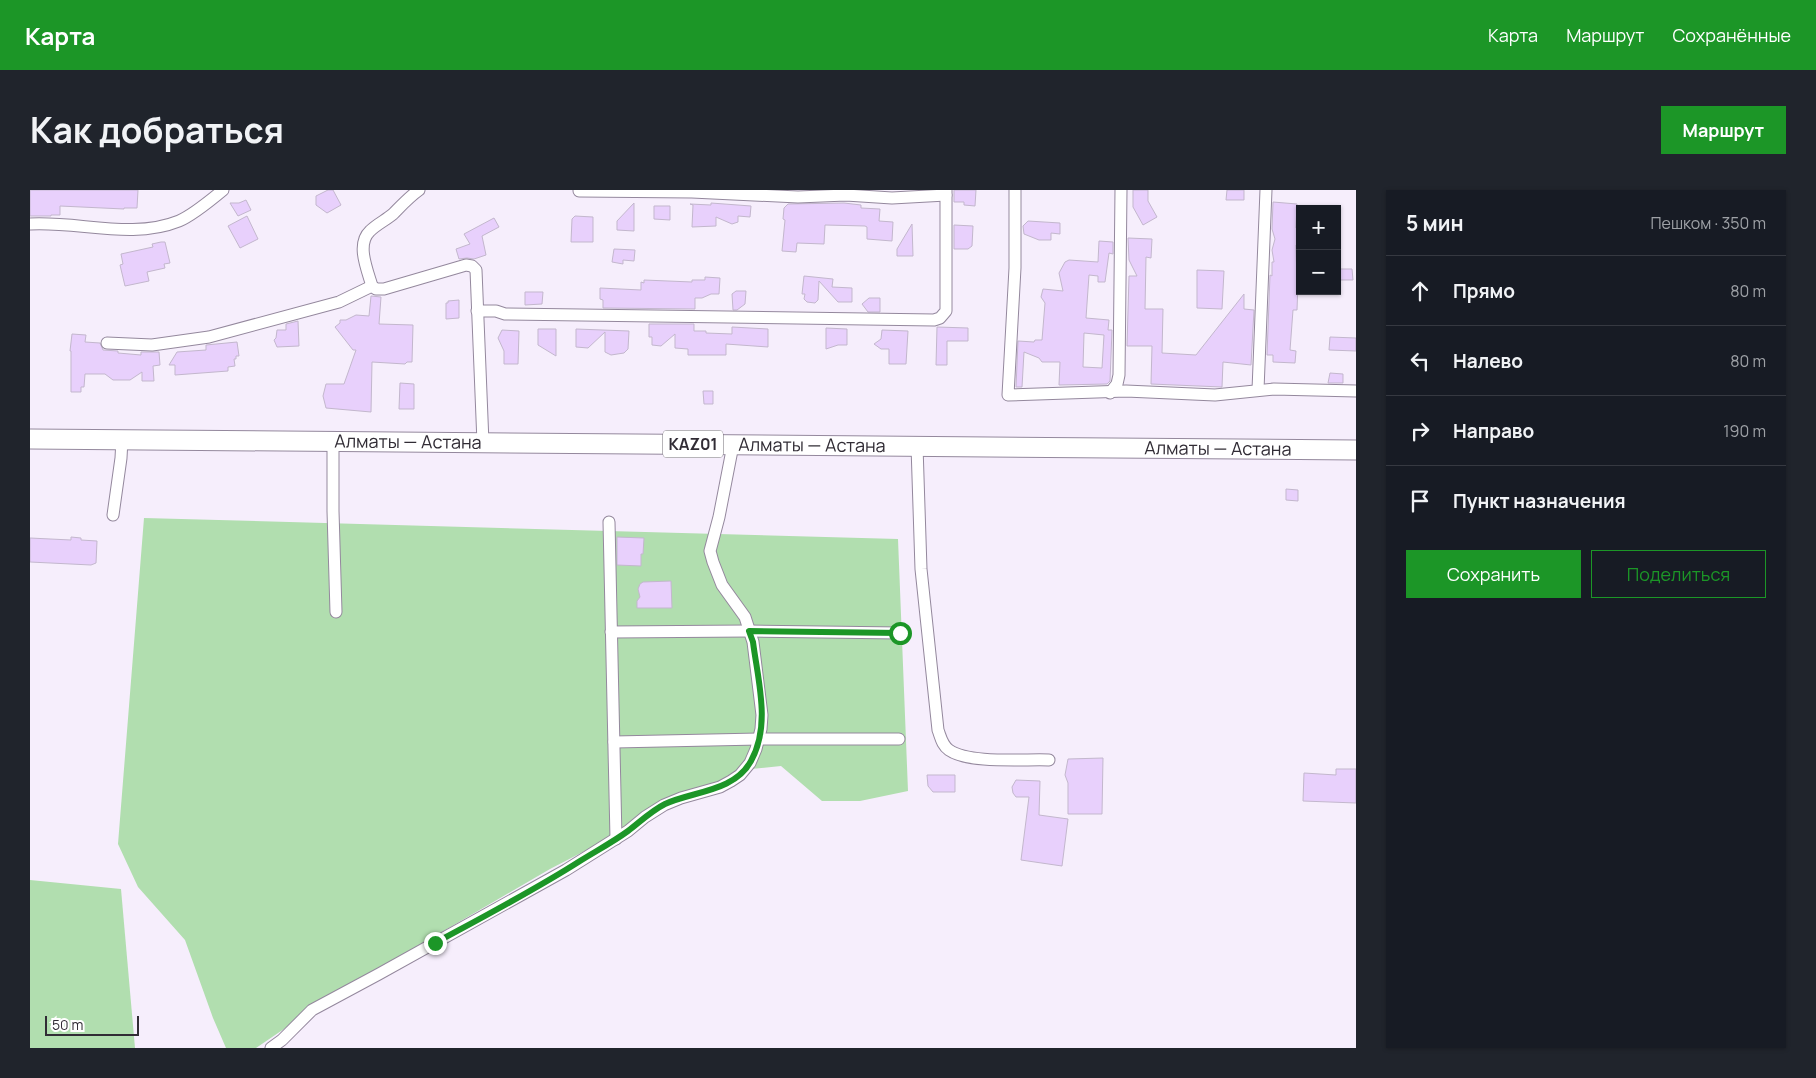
<!DOCTYPE html>
<html lang="ru">
<head>
<meta charset="utf-8">
<style>
  :root { --surface:#171b24; --page:#20242c; --text:#f1f3f6; --muted:#9ea1a6; --line:#363941; --accent:#1c9627 }
  body { margin:0; font-family:Manrope,sans-serif; background:var(--page); color:var(--text) }
  .controls { position:absolute; right:15px; top:15px; display:grid; overflow:hidden; border-radius:0px; box-shadow:0 1px 4px #0004 }
  .controls button { width:45px; height:45px; display:grid; place-items:center; padding:0; border:0; border-bottom:1px solid var(--line); background:var(--surface); color:var(--text); font:25px sans-serif }
  .scale { position:absolute; left:15px; bottom:12px; width:94px; box-sizing:border-box; padding-left:5px; border:2px solid #312c35; border-top:0; font-size:14px; line-height:18px; white-space:nowrap; color:#312c35; -webkit-text-stroke:4px #fff; paint-order:stroke }
  .stop { position:absolute; width:15px; height:15px; margin:-11px; border:4px solid #1c9627; border-radius:50%; background:#fff }
  .stop.end { background:#1c9627; border-color:#fff; box-shadow:0 1px 5px #0008 }
  .list { margin:0; padding:0; list-style:none }
  h2 { display:flex; justify-content:space-between; align-items:center; height:65px; margin:0; padding:0 20px; font-size:21px }
  h2 small { font-size:16px; font-weight:400; color:var(--muted) }
  .list li { display:grid; grid-template-columns:32px 1fr auto; gap:15px; align-items:center; box-sizing:border-box; height:70px; padding:0 20px; border-top:1px solid var(--line) }
  .list b { display:block; font-size:19px; white-space:nowrap }
  .list em { font-size:16px; font-style:normal; color:var(--muted) }
  .actions { display:flex; gap:10px; padding:15px 20px }
  .actions a { flex:1; padding:11px 0; border:1px solid var(--accent); border-radius:0px; text-align:center; font-size:18px; color:var(--accent) }
  .actions .main { background:var(--accent); color:#fff }
  .icon { flex:none; width:28px; height:28px; fill:none; stroke:currentColor; stroke-width:2; stroke-linecap:round; stroke-linejoin:round }
  .map { position:relative; flex:none; width:1326px; height:858px; overflow:hidden; border-radius:0px }
  header { display:flex; align-items:center; gap:30px; box-sizing:border-box; height:70px; padding:0 25px; background:var(--accent); color:#fff }
  header strong { font-size:24px }
  nav { display:flex; gap:28px; margin-inline-start:auto; font-size:18px }
  .intro { display:flex; align-items:center; justify-content:space-between; box-sizing:border-box; height:120px; padding:0 30px }
  h1 { margin:0; font-size:35px }
  .button { padding:12px 22px; border-radius:0px; background:var(--accent); color:#fff; font-size:18px; font-weight:700 }
  main { display:flex; gap:30px; padding:0 30px }
  aside { flex:1; background:var(--surface); border-radius:0px; box-shadow:0 1px 4px #0004 }
  .map>svg:first-child { display:block }
  .green { fill:#b1deaf }
  .building { fill:#e8d0fc; stroke:#c3b7cd; fill-rule:evenodd }
  .lines { fill:none; stroke-linecap:round; stroke-linejoin:round }
  .minor-casing { stroke:#94889d; stroke-width:13 }
  .trunk-casing { stroke:#94889d; stroke-width:21 }
  .minor { stroke:#fff; stroke-width:11 }
  .trunk { stroke:#fff; stroke-width:19 }
  .route { stroke:#1c9627; stroke-width:6 }
  .labels { text-anchor:middle; stroke-width:4; stroke-linejoin:round; paint-order:stroke }
  .shield { fill:#fff; stroke:#6f6b72; stroke-width:1 }
  .shield-label { font-size:16px; font-weight:bold; fill:#312c35 }
  .street-label { font-size:18px; fill:#312c35; stroke:#fff }
</style>
</head>
<body>
<header>
<strong>Карта</strong>
<nav><a>Карта</a><a>Маршрут</a><a>Сохранённые</a></nav>
</header>
<div class="intro"><h1>Как добраться</h1><a class="button">Маршрут</a></div>
<main>
<div class="map">
<svg width="1326" height="858" viewBox="0 0 1326 858">
  <rect width="100%" height="100%" fill="#f6eefc"/>
  <!-- green -->
  <g class="green">
    <polygon points="114,328 868,349 878,601 830,611 792,611 751,576 711,580 520,679 307,803 226,858 196,858 183,828 155,750 108,697 88,654"/>
    <polygon points="0,690 91,699 105,858 0,858"/>
  </g>
  <!-- building -->
  <g class="building">
    <polygon points="0,0 108,0 107,18 94,18 94,19 30,16 30,25 21,25 21,26 0,26"/>
    <polygon points="298,0 303,0 311,15 297,23 286,15 286,6"/>
    <polygon points="924,0 946,0 945,16 934,15 934,12 924,12"/>
    <polygon points="1103,0 1118,0 1118,11 1127,27 1113,35 1103,17"/>
    <polygon points="1197,0 1214,0 1214,10 1196,10"/>
    <polygon points="216,10 221,20 208,26 200,13 209,13"/>
    <polygon points="1243,12 1267,14 1266,38 1270,38 1270,55 1266,55 1267,93 1268,93 1267,120 1263,120 1260,160 1266,161 1265,173 1243,172 1243,165 1237,165 1240,85 1242,86 1242,72 1244,72 1242,60 1245,49 1242,39"/>
    <polygon points="604,13 604,41 587,40 587,31"/>
    <polygon points="681,13 721,16 720,27 708,26 708,32 702,34 686,27 686,36 662,37 663,15 660,14 681,15"/>
    <polygon points="814,13 831,15 831,18 850,19 849,31 863,32 862,51 837,49 837,37 835,36 795,35 794,54 767,53 766,62 752,61 755,30 753,29 754,18 758,14"/>
    <polygon points="624,16 640,16 640,30 624,29"/>
    <polygon points="217,26 228,49 210,58 198,36"/>
    <polygon points="545,26 563,27 563,52 541,52 542,29"/>
    <polygon points="464,28 469,37 452,46 456,65 444,69 437,68 429,69 426,59 440,54 434,44"/>
    <polygon points="998,31 1030,33 1030,44 1021,43 1021,50 1009,50 994,44 993,36"/>
    <polygon points="882,34 883,66 867,66 867,59"/>
    <polygon points="924,35 943,36 942,56 938,59 924,59"/>
    <polygon points="1098,48 1122,49 1121,68 1116,67 1115,119 1133,119 1132,163 1166,165 1214,104 1214,119 1224,120 1221,175 1193,172 1192,197 1121,194 1122,156 1097,156 1099,86 1107,86 1099,70"/>
    <path d="M1069,51l14,1v12l-4,-1 -4,29h-7v-6l-9,-1 -3,43 23,2 -1,10h4l-2,51 -3,3 -48,1 1,-23h-18l-3,-4 -15,-6 -2,35h-6l2,-46 16,1 1,-2h7l3,-37 -4,-6 2,-8 20,2 -4,-18 6,-11 4,-2 29,2zM1054,143l20,2 -2,33 -19,-1z"/>
    <polygon points="131,52 135,52 140,73 134,74 135,78 117,82 119,91 95,96 90,75 93,74 91,64 123,57 122,54"/>
    <polygon points="584,59 605,60 604,71 593,70 593,74 582,72"/>
    <polygon points="1307,79 1322,79 1323,90 1307,90"/>
    <polygon points="1167,80 1194,81 1192,119 1167,118"/>
    <polygon points="774,86 803,89 802,97 822,98 822,112 808,112 789,91 788,110 785,113 777,112 774,109 775,104 772,104"/>
    <polygon points="675,87 690,88 689,104 681,104 672,108 665,108 665,119 573,118 573,110 570,109 570,98 611,100 611,92 614,93 614,90 662,92 662,90 675,90"/>
    <polygon points="706,101 716,101 715,114 707,120 703,120 702,104"/>
    <polygon points="495,102 513,102 512,114 495,115"/>
    <polygon points="341,106 351,107 349,134 383,135 382,172 377,172 375,174 342,172 341,222 296,218 293,206 296,194 314,194 326,160 323,160 305,137 310,133 310,130 316,130 326,125 339,126"/>
    <polygon points="839,108 850,108 850,122 838,122 832,114"/>
    <polygon points="429,110 429,128 416,129 416,113 418,113 418,111"/>
    <polygon points="268,131 269,156 247,157 244,150 246,148 247,140 256,140 256,134"/>
    <polygon points="619,134 664,134 664,141 676,141 676,143 702,144 702,137 738,139 738,157 696,154 696,165 658,165 658,159 645,158 645,144 631,156 622,155 622,147 619,147"/>
    <polygon points="907,137 938,138 938,151 917,151 917,175 906,175"/>
    <polygon points="796,138 817,139 817,155 808,155 796,159"/>
    <polygon points="508,139 526,139 526,166 508,155"/>
    <polygon points="546,139 599,141 598,159 594,163 581,165 575,162 575,142 558,158 546,157"/>
    <polygon points="472,140 489,141 488,174 474,174 474,161 468,148"/>
    <polygon points="852,140 878,141 876,174 859,174 859,159 851,159 844,154 851,149"/>
    <polygon points="42,144 56,145 55,152 70,153 73,160 88,161 88,163 111,165 111,162 129,162 130,175 123,176 124,191 112,191 112,182 100,190 83,190 75,184 55,184 54,197 51,197 51,202 41,202 41,161 40,161"/>
    <polygon points="1300,147 1326,148 1326,161 1299,160"/>
    <polygon points="207,152 209,166 206,166 206,169 204,169 205,176 198,177 198,181 145,185 145,175 139,175 147,162 176,160 176,155"/>
    <polygon points="1300,183 1313,184 1313,193 1298,193"/>
    <polygon points="370,193 384,194 384,219 369,219"/>
    <polygon points="673,201 683,201 683,214 674,214"/>
    <polygon points="1256,299 1268,300 1268,311 1256,310"/>
    <polygon points="41,347 51,348 51,350 67,351 66,373 61,375 0,372 0,348 41,350"/>
    <polygon points="587,347 614,348 613,364 611,364 611,376 587,375"/>
    <polygon points="641,391 642,418 607,418 607,411 610,407 608,399 610,394 613,392"/>
    <polygon points="1073,568 1072,624 1038,624 1038,593 1035,585 1038,569"/>
    <polygon points="1306,579 1326,579 1326,613 1273,611 1274,583 1306,585"/>
    <polygon points="897,585 925,585 925,602 903,602 898,596"/>
    <polygon points="986,590 1010,591 1009,625 1038,629 1032,676 991,670 999,607 986,607 983,603 982,597"/>
  </g>
  <g class="lines">
    <!-- minor casing -->
    <g class="minor-casing">
      <g id="minor">
        <path d="M389,0c-10,7 -18,16 -26,24 -7,6 -16,10 -23,17 -14,13 -3,38 2,55l4,3h8l82,-24 6,1 4,4 7,173"/>
        <polyline points="985,0 985,78 978,205 1096,201 1185,205 1244,199 1326,201"/>
        <polyline points="549,1 662,2 768,7 816,5 862,8 916,5"/>
        <path d="M0,34c49,-3 102,16 149,-3 14,-6 32,-21 44,-31"/>
        <polyline points="447,121 466,121 475,124 904,130 910,128 916,121 916,0"/>
        <polyline points="77,153 122,155 179,147 309,112 342,96"/>
        <polyline points="1228,200 1236,0"/>
        <polyline points="1080,203 1087,194 1089,185 1091,0"/>
        <polyline points="303,251 303,321 306,422"/>
        <path d="M887,256l4,123 17,161c3,8 4,15 11,20 20,14 75,9 100,10"/>
        <polyline points="83,325 91,268 92,249"/>
        <polyline points="579,332 586,649"/>
        <polyline points="581,442 719,441 870,443"/>
        <polyline points="584,552 729,549 869,549"/>
        <polyline points="241,858 252,850 282,820 349,784 536,680 598,641 615,627 634,615 651,608 690,597 701,591 710,585 720,573 726,559 731,539 732,525 723,452 715,427 692,395 683,372 680,361 689,327 703,255"/>
      </g>
    </g>
    <!-- trunk casing -->
    <g class="trunk-casing">
      <g id="trunk">
        <path id="s1" d="M0,249l1326,11"/>
      </g>
    </g>
    <!-- minor -->
    <use href="#minor" class="minor"/>
    <!-- trunk -->
    <use href="#trunk" class="trunk"/>
  </g>
  <g class="lines">
    <!-- route -->
    <path class="route" d="M405,753c48,-26 98,-52 145,-82 16,-10 33,-19 48,-30 12,-9 23,-20 37,-27 28,-13 69,-12 86,-43 20,-36 7,-80 2,-119l-4,-11 151,2"/>
  </g>
  <g class="labels">
    <!-- shield labels -->
    <rect class="shield" x="633" y="240.5" width="60" height="27" rx="4"/>
    <g class="shield-label">
      <text x="663" y="260">KАZ01</text>
    </g>
    <!-- street labels -->
    <g class="street-label">
      <text dy="6" stroke="none"><textPath href="#s1" startOffset="378">Алматы — Астана</textPath></text>
      <text dy="6" stroke="none"><textPath href="#s1" startOffset="782">Алматы — Астана</textPath></text>
      <text dy="6" stroke="none"><textPath href="#s1" startOffset="1188">Алматы — Астана</textPath></text>
    </g>
  </g>
</svg>
<div class="controls">
<button>+</button>
<button>−</button>
</div>
<div class="scale">50 m</div>
<div class="stop" style="left:870px;top:443px"></div>
<div class="stop end" style="left:405px;top:753px"></div>
</div>
<aside>
<h2>5 мин<small>Пешком · 350 m</small></h2>
<ul class="list">
<li><svg class="icon" aria-label="ahead" viewBox="0 0 24 24"><path d="M12 20V5M6 11l6-6 6 6"/></svg><div><b>Прямо</b></div><em>80 m</em></li>
<li><svg class="icon" aria-label="left" viewBox="0 0 24 24"><path d="M17 20v-9H6M10 6l-5 5 5 5"/></svg><div><b>Налево</b></div><em>80 m</em></li>
<li><svg class="icon" aria-label="right" viewBox="0 0 24 24"><path d="M7 20v-9h11M14 6l5 5-5 5"/></svg><div><b>Направо</b></div><em>190 m</em></li>
<li><svg class="icon" aria-label="arrive" viewBox="0 0 24 24"><path d="M6 21V4h12l-3 4 3 4H6"/></svg><div><b>Пункт назначения</b></div></li>
</ul>
<div class="actions"><a class="main">Сохранить</a><a>Поделиться</a></div>
</aside>
</main>
</body>
</html>
